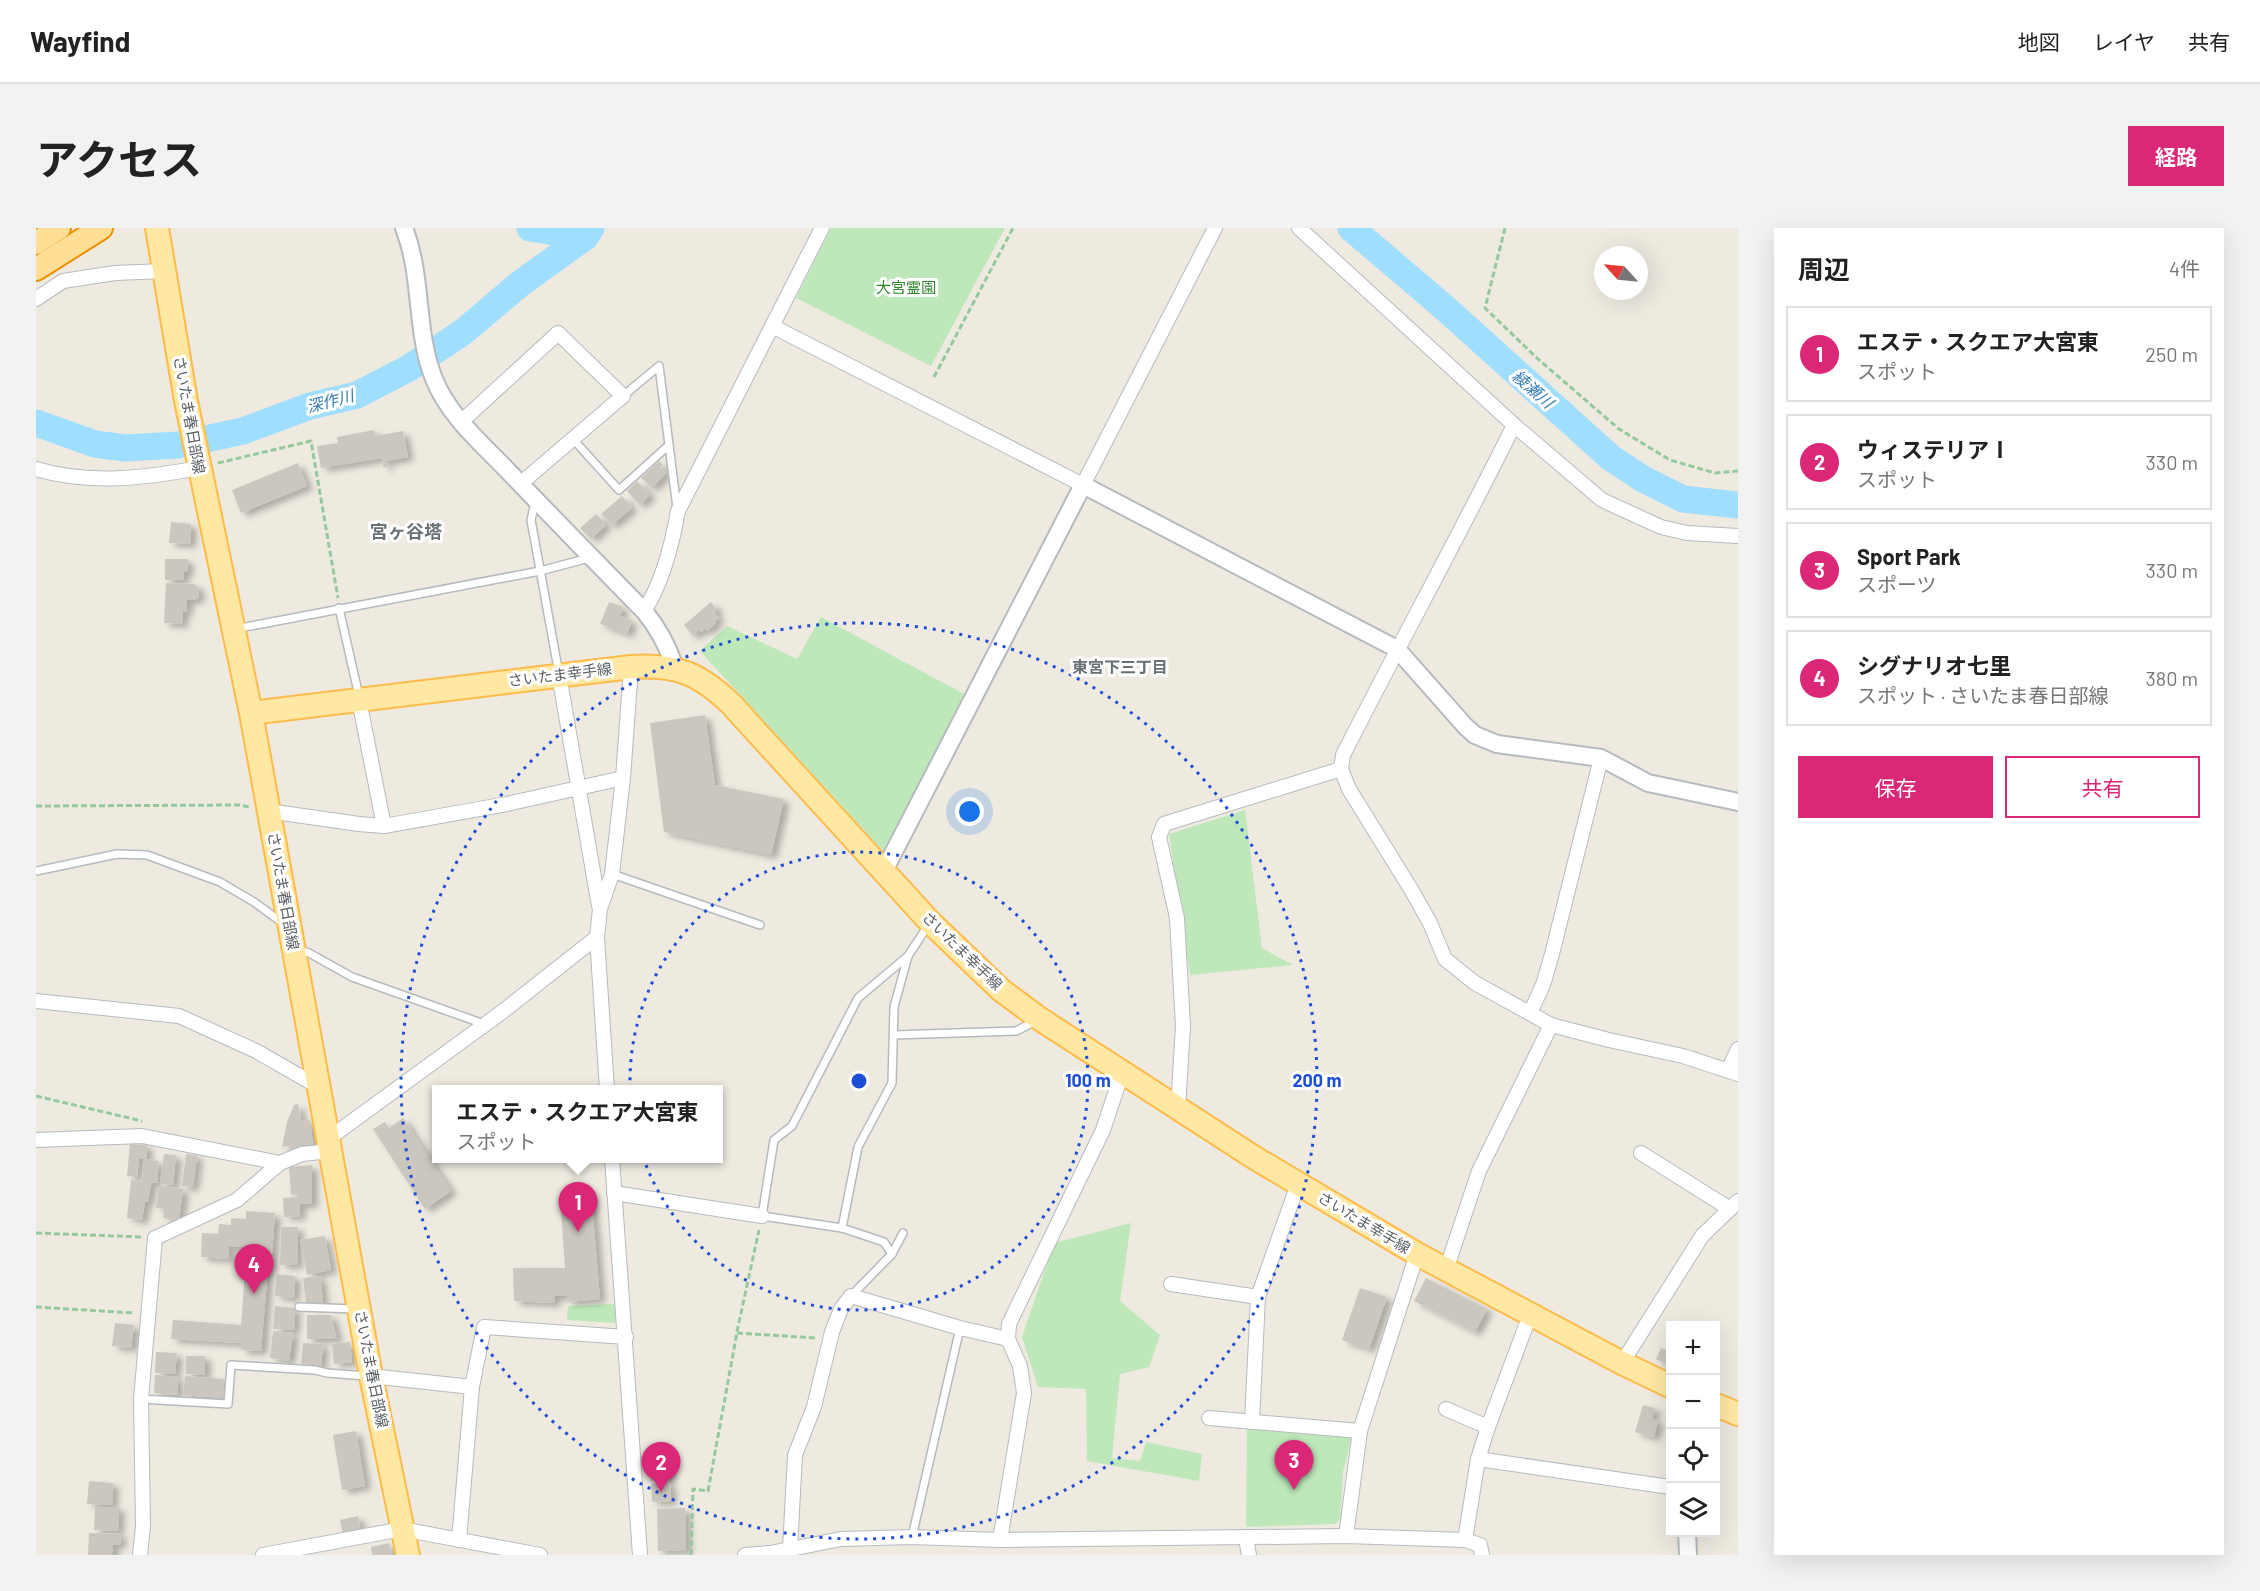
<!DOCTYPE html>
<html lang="ja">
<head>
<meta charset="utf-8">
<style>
  :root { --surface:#fff; --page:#f2f2f2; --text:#222; --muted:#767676; --line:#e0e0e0; --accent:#db2777 }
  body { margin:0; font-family:Barlow,"Noto Sans JP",sans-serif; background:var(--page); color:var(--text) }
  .controls { position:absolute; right:18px; bottom:18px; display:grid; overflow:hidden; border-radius:0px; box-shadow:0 6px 24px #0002 }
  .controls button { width:54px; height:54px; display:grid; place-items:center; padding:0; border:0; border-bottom:2px solid var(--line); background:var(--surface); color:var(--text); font:30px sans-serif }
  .compass { position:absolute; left:1558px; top:18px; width:54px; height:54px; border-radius:50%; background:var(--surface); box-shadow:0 6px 24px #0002; rotate:297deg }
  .you { position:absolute; left:934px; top:584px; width:21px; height:21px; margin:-15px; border:4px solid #fff; border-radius:50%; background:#1a73e8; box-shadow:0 0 0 9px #1a73e833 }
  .badge { display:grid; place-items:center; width:39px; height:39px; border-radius:50%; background:var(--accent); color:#fff; font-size:20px; font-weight:700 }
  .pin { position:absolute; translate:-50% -50px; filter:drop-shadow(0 2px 3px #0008) }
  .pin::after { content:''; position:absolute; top:32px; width:21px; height:18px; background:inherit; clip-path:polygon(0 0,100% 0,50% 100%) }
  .popup { position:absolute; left:396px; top:857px; width:291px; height:78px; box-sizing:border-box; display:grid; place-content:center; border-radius:0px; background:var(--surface); filter:drop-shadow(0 2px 4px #0005); font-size:20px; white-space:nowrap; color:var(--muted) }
  .popup b { font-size:22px; color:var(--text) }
  .popup::after { content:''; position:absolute; left:50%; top:100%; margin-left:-12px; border:12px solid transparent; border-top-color:var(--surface) }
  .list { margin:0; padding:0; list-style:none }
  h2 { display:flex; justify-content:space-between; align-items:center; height:78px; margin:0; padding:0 24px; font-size:26px }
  h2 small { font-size:20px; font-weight:400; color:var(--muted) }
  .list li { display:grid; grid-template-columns:39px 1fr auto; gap:18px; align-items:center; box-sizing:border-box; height:96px; margin:0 12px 12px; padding:0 12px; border:2px solid var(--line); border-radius:0px }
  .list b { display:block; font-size:22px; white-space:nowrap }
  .list p { margin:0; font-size:20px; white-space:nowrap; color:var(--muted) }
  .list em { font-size:20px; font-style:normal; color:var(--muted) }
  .actions { display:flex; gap:12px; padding:18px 24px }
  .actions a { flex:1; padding:14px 0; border:2px solid var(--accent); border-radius:0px; text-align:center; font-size:21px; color:var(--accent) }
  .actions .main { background:var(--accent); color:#fff }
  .icon { flex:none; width:33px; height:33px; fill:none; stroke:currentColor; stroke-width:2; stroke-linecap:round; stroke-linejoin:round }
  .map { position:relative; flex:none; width:1702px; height:1327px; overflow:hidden; border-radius:0px }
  header { display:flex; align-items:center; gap:36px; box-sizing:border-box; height:84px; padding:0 30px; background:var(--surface); border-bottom:2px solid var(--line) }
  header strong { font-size:28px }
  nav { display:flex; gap:33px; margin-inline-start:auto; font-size:21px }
  .intro { display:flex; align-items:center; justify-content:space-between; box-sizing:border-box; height:144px; padding:0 36px }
  h1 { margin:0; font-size:42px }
  .button { padding:15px 27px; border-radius:0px; background:var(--accent); color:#fff; font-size:21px; font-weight:700 }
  main { display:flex; gap:36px; padding:0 36px }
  aside { flex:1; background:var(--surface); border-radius:0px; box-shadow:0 6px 24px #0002 }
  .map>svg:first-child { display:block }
  .green { fill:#bee8ba }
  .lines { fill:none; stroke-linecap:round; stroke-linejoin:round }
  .river { stroke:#9fdeff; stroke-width:27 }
  .building { fill:#cbc7bf; filter:url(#shadow) }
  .service-casing { stroke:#b6babf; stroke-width:10 }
  .minor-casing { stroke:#b6babf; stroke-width:16 }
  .tertiary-casing { stroke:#b6babf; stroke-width:20 }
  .primary-casing { stroke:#febb49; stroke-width:26 }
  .trunk-casing { stroke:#ee8e00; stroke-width:26 }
  .path { stroke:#93ca9d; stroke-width:3; stroke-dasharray:6 3; stroke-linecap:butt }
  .service { stroke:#fff; stroke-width:7 }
  .minor { stroke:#fff; stroke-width:14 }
  .tertiary { stroke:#fff; stroke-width:16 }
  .primary { stroke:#ffe8a4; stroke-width:22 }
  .trunk { stroke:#ffde95; stroke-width:22 }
  .ring { fill:none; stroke:#1d4ed8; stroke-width:3; stroke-dasharray:3 6 }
  .labels { text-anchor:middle; stroke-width:6; stroke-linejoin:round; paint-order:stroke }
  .park-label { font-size:15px; fill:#30872d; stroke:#fff }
  .street-label { font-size:15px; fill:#595f63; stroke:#fff }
  .water-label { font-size:16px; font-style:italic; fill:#317bb1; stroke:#fff }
  .neighbourhood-label { font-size:16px; font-weight:bold; fill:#6a7175; stroke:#fff }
  .quarter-label { font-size:18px; font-weight:bold; fill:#6a7175; stroke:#fff }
  .centre { fill:#1d4ed8; stroke:#fff; stroke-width:3 }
  .ring-label { font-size:18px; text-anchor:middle; font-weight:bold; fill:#1d4ed8; stroke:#fff; stroke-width:6; stroke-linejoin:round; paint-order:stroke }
</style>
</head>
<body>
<header>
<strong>Wayfind</strong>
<nav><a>地図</a><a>レイヤ</a><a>共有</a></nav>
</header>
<div class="intro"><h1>アクセス</h1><a class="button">経路</a></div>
<main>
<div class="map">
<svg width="1702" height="1327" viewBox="0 0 1702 1327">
  <defs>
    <filter id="shadow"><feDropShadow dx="6" dy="4" stdDeviation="3" flood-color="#0004"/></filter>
  </defs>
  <rect width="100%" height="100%" fill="#eeeae0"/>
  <!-- green -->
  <g class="green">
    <polygon points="795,0 969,0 895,138 760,70"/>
    <polygon points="785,389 928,466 848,624 664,423 691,398 761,431"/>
    <polygon points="1209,582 1226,720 1257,737 1154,747 1133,606"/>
    <polygon points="1095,995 1084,1073 1124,1107 1113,1139 1084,1146 1076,1230 1104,1233 1110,1214 1166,1226 1163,1253 1051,1233 1050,1161 1002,1159 986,1109 1018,1015"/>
    <polygon points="580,1076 579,1095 531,1092 532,1078"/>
    <polygon points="1211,1195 1311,1206 1315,1211 1307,1244 1305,1280 1301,1281 1305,1281 1304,1290 1300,1296 1210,1299"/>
  </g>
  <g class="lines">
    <!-- river -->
    <g class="river">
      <polyline points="494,0 549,9"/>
      <polyline points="1315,0 1410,81 1575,230 1607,251 1647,271 1702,277"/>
      <polyline points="0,195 59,216 89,220 142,217 207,203 274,178 321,167 373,140 427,104 485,55 549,9 555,0"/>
    </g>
  </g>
  <!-- building -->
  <g class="building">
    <polygon points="338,202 339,208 367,203 372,229 350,233 351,239 347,239 346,230 285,240 281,218 302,215 301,209"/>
    <polygon points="623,233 627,237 624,239 630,245 616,260 605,250"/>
    <polygon points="262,235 271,258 205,285 196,262"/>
    <polygon points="601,253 614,267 604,277 591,263"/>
    <polygon points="586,268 596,280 576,297 565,286"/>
    <polygon points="560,286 570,297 555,311 544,300"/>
    <polygon points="135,294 155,296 154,316 133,315"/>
    <polygon points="129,331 152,331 151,344 148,344 148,352 129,352"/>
    <polygon points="130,355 157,356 162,359 163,369 158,372 151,372 151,384 147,383 146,396 128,395"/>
    <polygon points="573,374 587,379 584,388 596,393 591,406 564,396"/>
    <polygon points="675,374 681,381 678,384 683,390 678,394 680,395 671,403 670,400 665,404 663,402 657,408 648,397"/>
    <polygon points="669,487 679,557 748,571 735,627 628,604 614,495"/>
    <polygon points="262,876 265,893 274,892 277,917 257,920 256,917 246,919 251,894 258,877"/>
    <polygon points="367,890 415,963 389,981 337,901 349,894 353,900"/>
    <polygon points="94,916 111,917 110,931 103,931 101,949 91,948"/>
    <polygon points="128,926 140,927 137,957 124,956"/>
    <polygon points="150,926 161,927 157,959 146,958"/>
    <polygon points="108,931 123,933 121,955 115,954 112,974 109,974 106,992 91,990 95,952 106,954"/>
    <polygon points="276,937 276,976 264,976 264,988 248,989 247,970 263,969 263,966 255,967 253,939"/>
    <polygon points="123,958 147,961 143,992 127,990 128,981 120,980"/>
    <polygon points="555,963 564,1071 531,1074 532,1067 519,1068 518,1075 478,1073 477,1040 529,1040 524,968"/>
    <polygon points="210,983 239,985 235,1040 232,1040 225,1123 205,1122 205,1115 135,1111 137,1092 205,1097 211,1019 193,1018 192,1031 165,1029 166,1005 182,1006 183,996 195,997 195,990 210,991"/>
    <polygon points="245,999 262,999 261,1037 244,1037"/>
    <polygon points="289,1008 295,1042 271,1047 264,1012"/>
    <polygon points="240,1046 259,1048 258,1070 239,1068"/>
    <polygon points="284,1048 287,1074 270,1076 267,1050"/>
    <polygon points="1390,1050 1451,1081 1439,1104 1378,1073"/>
    <polygon points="1324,1060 1351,1069 1333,1121 1306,1112"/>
    <polygon points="239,1078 259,1080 258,1102 237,1101"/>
    <polygon points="271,1087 295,1087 301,1111 271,1111"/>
    <polygon points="79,1095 98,1097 95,1120 76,1118"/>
    <polygon points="237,1103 257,1105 253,1133 234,1130"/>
    <polygon points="1634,1110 1634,1138 1620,1131 1625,1120 1629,1122"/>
    <polygon points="314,1114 316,1134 298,1136 296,1116"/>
    <polygon points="267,1115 287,1116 285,1138 265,1136"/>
    <polygon points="120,1124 141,1125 139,1146 119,1145"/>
    <polygon points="150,1128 169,1128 169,1147 150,1146"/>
    <polygon points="119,1147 142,1149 141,1167 118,1165"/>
    <polygon points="149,1148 188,1151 187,1170 147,1167"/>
    <polygon points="1607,1177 1619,1180 1616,1191 1622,1193 1618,1209 1599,1204"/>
    <polygon points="320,1203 329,1258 306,1262 297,1207"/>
    <polygon points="632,1234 633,1252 615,1253 613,1235"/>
    <polygon points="53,1253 77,1255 76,1277 51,1276"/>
    <polygon points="634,1254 635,1273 616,1274 615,1256"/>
    <polygon points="59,1279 83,1279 82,1303 58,1302"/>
    <polygon points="649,1280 650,1322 622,1323 621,1281"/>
    <polygon points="322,1288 325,1303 307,1307 304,1292"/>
    <polygon points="53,1305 85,1306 84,1317 77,1316 77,1327 52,1327"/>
    <polygon points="353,1315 356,1327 336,1327 335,1319"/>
  </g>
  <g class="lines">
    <!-- service casing -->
    <g class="service-casing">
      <g id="service">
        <polyline points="587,168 623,138 633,217"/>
        <polyline points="536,210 583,262 633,217 641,280"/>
        <polyline points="499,274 495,292 523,446"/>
        <polyline points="303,380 323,468"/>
        <polyline points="199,401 504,343 553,330"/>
        <polyline points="0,643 81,626 111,627 184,654 218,674 248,696"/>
        <polyline points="576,646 724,697"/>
        <polyline points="262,722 273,725 316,749 448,796"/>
        <polyline points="858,807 980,803 1000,793"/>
        <polyline points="806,1000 822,919 856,855 858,779 872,728"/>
        <polyline points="856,1026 848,1014 806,1000 726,988 738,912 756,898 822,770 872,728 893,696"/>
        <polyline points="815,1068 856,1026 867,1005"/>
        <polyline points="263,1079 320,1081"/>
        <polyline points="105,1171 192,1176 195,1137 279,1142 291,1145 330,1148"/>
        <polyline points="876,1309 924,1100"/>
      </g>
    </g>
    <!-- minor casing -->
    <g class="minor-casing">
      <g id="minor">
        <polyline points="1263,0 1478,197 1566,272 1625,299 1651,305 1702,308"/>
        <polyline points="0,71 27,53 79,45 128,43"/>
        <polyline points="736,98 1047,257 1179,0"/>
        <polyline points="425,194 522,105 587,168 484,256"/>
        <path d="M1478,197c-55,111 -115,220 -171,330l-2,14 8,20 63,102 18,32 15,36 30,24 76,42 58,15 74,16 55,18"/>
        <path d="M0,241c52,16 110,9 163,-1"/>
        <path d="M608,383c19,-29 28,-66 34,-100l144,-283"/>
        <polyline points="523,447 563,678"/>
        <polyline points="323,472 348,598"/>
        <polyline points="232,583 323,596 348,598 471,576 587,550"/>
        <polyline points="0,773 143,788 220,823 276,855 281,854"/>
        <polyline points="1494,785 1507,757 1516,726 1565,530"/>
        <polyline points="1692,843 1702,821"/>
        <polyline points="571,862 561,709 564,681 576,646 587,550 595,439"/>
        <polyline points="1142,880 1147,798 1141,690 1123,609 1128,596 1305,541"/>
        <polyline points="292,911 466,784 561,709"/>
        <polyline points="0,912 106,908 244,935"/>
        <polyline points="1605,925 1694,981"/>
        <polyline points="576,930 604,1327"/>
        <polyline points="578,965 726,988"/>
        <polyline points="1410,1042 1443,943 1515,797"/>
        <polyline points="1135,1056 1222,1069"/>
        <polyline points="1586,1135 1666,1008 1702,973"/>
        <polyline points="335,1148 436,1159"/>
        <polyline points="1410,1181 1452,1199"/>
        <polyline points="1173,1190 1324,1203"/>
        <polyline points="1216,1194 1222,1069 1262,956"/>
        <polyline points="1442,1231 1634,1259"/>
        <polyline points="1310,1308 1324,1203 1381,1026"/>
        <polyline points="1210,1310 1213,1327"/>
        <polyline points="423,1312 436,1159 448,1099 590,1109"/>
        <polyline points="964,1312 988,1165 984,1138 972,1111 973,1096 1067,902 1086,845"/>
        <polyline points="1429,1312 1442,1231 1452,1199 1494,1087"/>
        <polyline points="754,1321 759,1227 778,1179 796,1104 805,1081 815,1068 924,1100 972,1111"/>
        <polyline points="104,1327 107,1298 105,1171 119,1010 201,972 244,935 266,926 294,923"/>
        <polyline points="227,1327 366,1301 504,1327"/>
        <polyline points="709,1327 734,1325 805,1311 876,1309 964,1312 1310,1308 1429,1312 1444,1317 1446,1327"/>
      </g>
    </g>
    <!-- tertiary casing -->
    <g class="tertiary-casing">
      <g id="tertiary">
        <path d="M368,0c19,48 11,104 30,151 15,37 47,64 74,92 45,47 91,94 136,140 15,18 24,35 31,57"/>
        <polyline points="848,643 1047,257 1361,421 1429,498 1439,507 1461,516 1565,530 1612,555 1702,574"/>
        <polyline points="1651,1304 1652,1327"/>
      </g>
    </g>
    <!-- primary casing -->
    <g class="primary-casing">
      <g id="primary">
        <polyline points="121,0 150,173 215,485 335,1148 372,1327"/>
        <path d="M215,485l380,-46c45,-3 68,6 100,37l199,218 71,68 39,29 215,139 162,96 205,109 48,23"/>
        <polyline points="1680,1177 1702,1186"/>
      </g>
    </g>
    <!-- trunk casing -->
    <g class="trunk-casing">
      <g id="trunk">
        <polyline points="0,15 23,0"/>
        <polyline points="0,41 65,0"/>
      </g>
    </g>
    <!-- path -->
    <g class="path">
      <polyline points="1469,0 1449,80 1502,131 1583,201 1634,232 1679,245 1702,243"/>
      <polyline points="898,149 977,0"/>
      <polyline points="182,235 275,213 302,370"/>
      <polyline points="0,578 204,577 213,579"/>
      <polyline points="0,868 106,893"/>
      <polyline points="0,1005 106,1009"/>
      <polyline points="0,1079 98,1085"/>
      <polyline points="701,1105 780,1110"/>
      <polyline points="655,1327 657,1261 672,1263 702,1099 723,1002"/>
    </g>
    <!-- service -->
    <use href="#service" class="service"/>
    <!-- minor -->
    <use href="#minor" class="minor"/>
    <!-- tertiary -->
    <use href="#tertiary" class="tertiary"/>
    <!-- primary -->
    <use href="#primary" class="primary"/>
    <!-- trunk -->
    <use href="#trunk" class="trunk"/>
  </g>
  <!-- distance rings -->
  <g class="ring">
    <circle cx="823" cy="853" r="229"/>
    <circle cx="823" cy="853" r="458"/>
  </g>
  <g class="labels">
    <!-- park labels -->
    <g class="park-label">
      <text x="870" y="65">大宮霊園</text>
    </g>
    <!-- street labels -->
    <g class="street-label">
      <text transform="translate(153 187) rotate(80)" y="5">さいたま春日部線</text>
      <text transform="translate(524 447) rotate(-7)" y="5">さいたま幸手線</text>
      <text transform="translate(247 663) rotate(80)" y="5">さいたま春日部線</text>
      <text transform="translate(926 723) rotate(44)" y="5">さいたま幸手線</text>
      <text transform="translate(1328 995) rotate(31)" y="5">さいたま幸手線</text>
      <text transform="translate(335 1141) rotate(79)" y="5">さいたま春日部線</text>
    </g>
    <!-- water labels -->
    <g class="water-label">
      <text transform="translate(1497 161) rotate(41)" y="6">綾瀬川</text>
      <text transform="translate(294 173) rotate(-15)" y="6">深作川</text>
    </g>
    <!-- neighbourhood labels -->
    <g class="neighbourhood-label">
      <text x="1084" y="445">東宮下三丁目</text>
    </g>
    <!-- quarter labels -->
    <g class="quarter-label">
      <text x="370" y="310">宮ヶ谷塔</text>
    </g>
  </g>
  <circle cx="823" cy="853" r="9" class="centre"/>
  <g class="ring-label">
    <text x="1052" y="859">100 m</text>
    <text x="1281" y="859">200 m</text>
  </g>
</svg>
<div class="controls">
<button>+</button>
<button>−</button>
<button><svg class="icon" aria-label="locate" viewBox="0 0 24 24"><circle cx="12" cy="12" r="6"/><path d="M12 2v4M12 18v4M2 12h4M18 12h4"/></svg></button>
<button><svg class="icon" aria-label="layers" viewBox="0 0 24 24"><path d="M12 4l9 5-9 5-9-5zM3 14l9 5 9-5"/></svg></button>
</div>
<svg class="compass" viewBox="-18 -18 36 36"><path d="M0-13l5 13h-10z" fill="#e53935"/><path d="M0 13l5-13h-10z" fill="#767676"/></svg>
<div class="you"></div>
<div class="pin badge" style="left:542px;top:1004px">1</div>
<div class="popup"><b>エステ・スクエア大宮東</b>スポット</div>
<div class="pin badge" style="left:625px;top:1264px">2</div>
<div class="pin badge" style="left:1258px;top:1262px">3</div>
<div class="pin badge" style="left:218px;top:1066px">4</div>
</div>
<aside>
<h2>周辺<small>4件</small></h2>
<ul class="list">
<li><span class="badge">1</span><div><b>エステ・スクエア大宮東</b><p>スポット</p></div><em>250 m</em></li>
<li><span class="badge">2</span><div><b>ウィステリアⅠ</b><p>スポット</p></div><em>330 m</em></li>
<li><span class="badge">3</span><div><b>Sport Park</b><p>スポーツ</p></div><em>330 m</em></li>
<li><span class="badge">4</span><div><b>シグナリオ七里</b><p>スポット · さいたま春日部線</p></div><em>380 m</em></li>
</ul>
<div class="actions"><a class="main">保存</a><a>共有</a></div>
</aside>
</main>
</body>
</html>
